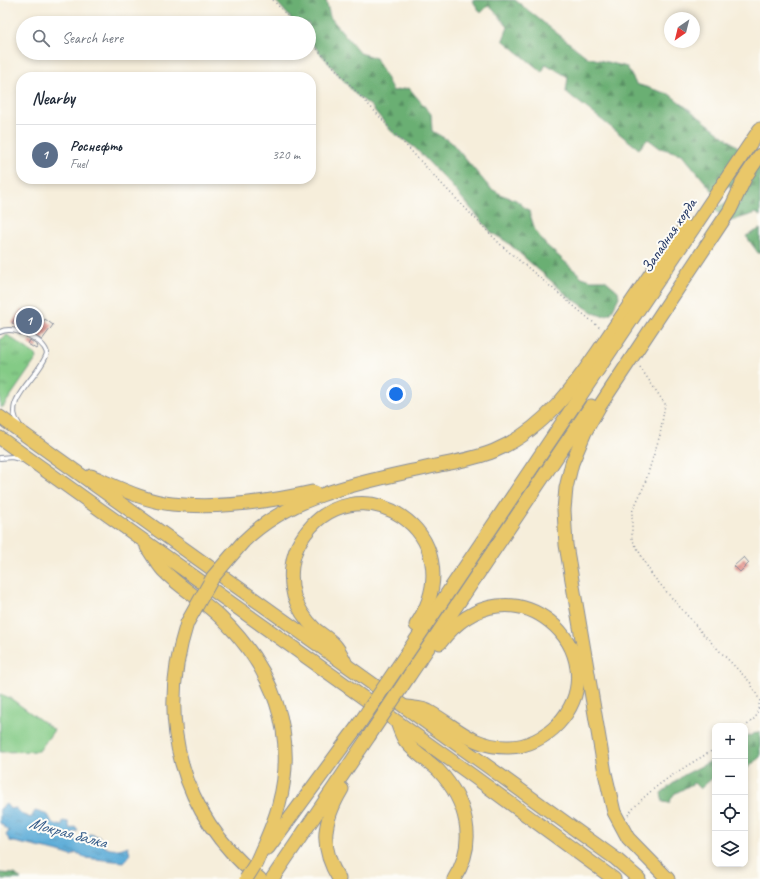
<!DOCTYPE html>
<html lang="en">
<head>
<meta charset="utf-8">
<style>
  :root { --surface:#fff; --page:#f6f6f7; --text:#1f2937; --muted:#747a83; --line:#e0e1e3; --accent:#d93025 }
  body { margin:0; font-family:Caveat,sans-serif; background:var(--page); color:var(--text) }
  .controls { position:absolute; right:12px; bottom:12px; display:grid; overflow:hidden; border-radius:8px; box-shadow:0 2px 6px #0003 }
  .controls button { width:36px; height:36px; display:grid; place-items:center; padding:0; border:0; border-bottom:1px solid var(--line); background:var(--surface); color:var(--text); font:20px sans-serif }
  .compass { position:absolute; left:664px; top:12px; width:36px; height:36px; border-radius:50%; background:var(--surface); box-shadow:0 2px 6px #0003; rotate:215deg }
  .you { position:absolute; left:396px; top:394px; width:14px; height:14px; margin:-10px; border:3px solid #fff; border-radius:50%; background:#1a73e8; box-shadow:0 0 0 6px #1a73e833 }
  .badge { display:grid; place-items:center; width:26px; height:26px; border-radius:50%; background:var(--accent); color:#fff; font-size:13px; font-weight:700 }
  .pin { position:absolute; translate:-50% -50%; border:2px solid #fff; box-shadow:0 1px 4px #0006 }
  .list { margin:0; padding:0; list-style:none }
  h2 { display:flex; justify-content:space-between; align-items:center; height:52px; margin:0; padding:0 16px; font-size:17px }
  h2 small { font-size:13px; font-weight:400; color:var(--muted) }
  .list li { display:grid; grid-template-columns:26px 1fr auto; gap:12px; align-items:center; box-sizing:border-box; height:60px; padding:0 16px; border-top:1px solid var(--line) }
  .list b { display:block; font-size:15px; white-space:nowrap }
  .list p { margin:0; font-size:13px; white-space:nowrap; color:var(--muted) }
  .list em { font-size:13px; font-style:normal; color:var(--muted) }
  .icon { flex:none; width:22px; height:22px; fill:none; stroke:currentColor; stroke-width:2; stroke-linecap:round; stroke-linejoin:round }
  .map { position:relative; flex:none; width:760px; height:879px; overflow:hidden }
  .search { position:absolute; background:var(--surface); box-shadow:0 2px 6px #0003; left:16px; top:16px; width:300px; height:44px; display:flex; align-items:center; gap:10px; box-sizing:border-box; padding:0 14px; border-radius:22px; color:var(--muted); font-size:15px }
  .panel { position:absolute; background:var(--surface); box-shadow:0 2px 6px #0003; left:16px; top:72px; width:300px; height:112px; border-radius:16px }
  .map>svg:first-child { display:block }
  .grass { fill:url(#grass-tufts); stroke:#507d72 }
  .forest { fill:url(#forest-firs); stroke:#436f68 }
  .green { fill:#84cb86; stroke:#507d72 }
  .water { fill:url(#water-ripples); stroke:#3d6e9b }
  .building { fill:url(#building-cross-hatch) }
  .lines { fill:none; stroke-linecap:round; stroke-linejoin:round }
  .service-casing { stroke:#888e9c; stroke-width:6 }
  .trunk-casing { stroke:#888e9c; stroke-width:15 }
  .path { stroke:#888e9c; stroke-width:1.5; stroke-dasharray:1 3; stroke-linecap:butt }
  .service { stroke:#fff; stroke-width:4 }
  .trunk { stroke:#e9c769; stroke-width:13 }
  .trunk-bridge-casing { stroke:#888e9c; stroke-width:15; stroke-linecap:butt }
  .trunk-bridge { stroke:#e9c769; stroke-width:13 }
  .labels { text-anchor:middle; stroke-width:4; stroke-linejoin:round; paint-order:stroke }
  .street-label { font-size:16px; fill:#1b2f5e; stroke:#fdfcf7 }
  .water-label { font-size:17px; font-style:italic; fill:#335b89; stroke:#fdfcf7 }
</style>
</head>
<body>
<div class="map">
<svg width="760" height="879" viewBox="0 0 760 879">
  <defs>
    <pattern id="grass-tufts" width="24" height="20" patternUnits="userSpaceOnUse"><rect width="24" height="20" fill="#84cb86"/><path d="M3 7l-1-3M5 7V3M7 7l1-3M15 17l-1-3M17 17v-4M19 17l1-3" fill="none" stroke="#6ba571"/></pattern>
    <pattern id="forest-firs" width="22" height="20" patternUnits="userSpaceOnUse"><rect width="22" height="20" fill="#6baf73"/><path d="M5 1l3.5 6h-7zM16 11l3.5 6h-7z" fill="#578f62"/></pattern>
    <pattern id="water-ripples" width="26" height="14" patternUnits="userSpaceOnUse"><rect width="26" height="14" fill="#5fadd8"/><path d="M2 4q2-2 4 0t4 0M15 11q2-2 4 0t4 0" fill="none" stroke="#4e8db2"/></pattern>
    <pattern id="building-cross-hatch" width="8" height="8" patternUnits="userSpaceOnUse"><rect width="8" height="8" fill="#e7918a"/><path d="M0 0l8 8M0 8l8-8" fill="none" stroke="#ba7774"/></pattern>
  </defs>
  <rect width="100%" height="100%" fill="#fdfcf7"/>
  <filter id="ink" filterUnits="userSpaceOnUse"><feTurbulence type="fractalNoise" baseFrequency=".025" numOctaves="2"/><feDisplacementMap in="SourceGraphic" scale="8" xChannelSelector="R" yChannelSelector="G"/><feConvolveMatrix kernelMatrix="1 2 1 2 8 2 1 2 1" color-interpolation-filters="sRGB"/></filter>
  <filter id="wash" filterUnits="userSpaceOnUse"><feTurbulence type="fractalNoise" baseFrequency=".012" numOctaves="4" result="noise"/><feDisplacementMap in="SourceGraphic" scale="16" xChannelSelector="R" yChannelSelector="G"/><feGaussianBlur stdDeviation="0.9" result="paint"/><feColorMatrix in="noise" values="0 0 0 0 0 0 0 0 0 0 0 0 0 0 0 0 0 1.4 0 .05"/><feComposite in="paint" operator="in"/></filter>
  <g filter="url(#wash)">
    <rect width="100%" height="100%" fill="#f6eedb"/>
    <!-- grass -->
    <polygon class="grass" points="7,335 36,355 37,358 3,407 0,407 0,340"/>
    <!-- forest -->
    <g class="forest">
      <polygon points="275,0 326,0 330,17 360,53 376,58 393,91 409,88 431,114 432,131 451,142 490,188 502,195 516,200 529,211 535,230 545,244 582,277 591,280 605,280 618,291 619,297 611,313 602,316 594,313 568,296 507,242 492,233 449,183 414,147 391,131 371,106 355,94 309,40 309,23 295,23"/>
      <polygon points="472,0 515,0 587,57 627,67 636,84 669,94 760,164 760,216 756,213 728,222 714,209 723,204 741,204 729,185 715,194 682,154 660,148 648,139 639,149 566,92 568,77 546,64 542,72 503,40 508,27 489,5 481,13"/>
      <polygon points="760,229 760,253 758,253 746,236"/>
      <polygon points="760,731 760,757 745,770 745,738"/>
      <polygon points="715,759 715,776 700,789 694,783 674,794 669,803 663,802 661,793 684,775"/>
      <polygon points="0,873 15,874 21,879 0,879"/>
    </g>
    <!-- green -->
    <polygon class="green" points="0,694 10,698 54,730 39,751 0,752"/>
    <!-- water -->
    <path class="water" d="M6,804l4,5 6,-1 7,7 8,3 4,-7 13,4 5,9 9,2 1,-5 5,1 2,7 5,-2 3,4 -6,2 2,7 10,2 6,-8 10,3c2,15 17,14 28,9l2,9 -6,7 -39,-4 -5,-4 -5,-1 -3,3c-21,-7 -41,-10 -62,-15l-4,-6 3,-4 -9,-8v-14z"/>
    <g id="blocks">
      <!-- building -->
      <g class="building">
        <polygon points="21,310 42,324 45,319 53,325 42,340 12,323"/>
        <polygon points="30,340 38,346 36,349 28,344"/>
        <polygon points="744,557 749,563 740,572 734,566"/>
      </g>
    </g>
  </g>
  <g filter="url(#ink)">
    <use href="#blocks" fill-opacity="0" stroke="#888e9c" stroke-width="1"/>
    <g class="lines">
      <!-- service casing -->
      <g class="service-casing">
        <g id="service">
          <path d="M0,332c13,-7 43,7 47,21 -6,23 -47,48 -28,71"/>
          <polyline points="0,458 12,457 23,460"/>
        </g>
      </g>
      <!-- trunk casing -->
      <g class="trunk-casing">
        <g id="trunk">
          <polyline points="742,182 760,155"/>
          <polyline points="0,417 483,763 616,859 639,879"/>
          <polyline points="0,438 473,776 614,879"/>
          <path d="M91,476c26,11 53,25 81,28 46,5 96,-2 140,-12l3,1"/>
          <path d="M243,542c50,-50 127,-61 192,-76 19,-4 40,-7 59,-15 54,-23 83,-69 115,-116 21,-31 42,-62 63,-92l14,-16"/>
          <path d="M147,547c5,8 10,16 16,23 17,18 40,30 58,48 51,49 77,115 58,186 -5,21 -15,40 -23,59"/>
          <path d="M187,623c-31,98 -7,191 73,256"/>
          <path d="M345,662c-3,-6 -6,-13 -11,-18 -6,-6 -13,-10 -19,-15 -9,-9 -17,-21 -21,-33 -5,-18 -3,-40 7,-56 52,-84 177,-8 115,85"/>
          <polyline points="397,668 760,129"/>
          <polyline points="409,676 591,406"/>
          <path d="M407,707c6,1 15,1 21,4 29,16 45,37 81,36 18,0 37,-10 49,-23 65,-71 -47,-175 -118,-81"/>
          <path d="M397,722c2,6 4,12 7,17 6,11 25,22 34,31 29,31 40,72 16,109"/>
          <polyline points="268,848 357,727"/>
          <polyline points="272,879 369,736"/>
          <path d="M339,879c-20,-33 -16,-58 3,-90"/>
          <polyline points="668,879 628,838 614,812 605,773 566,545 564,510 566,488 572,463 585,432 599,407 730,210 746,176"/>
        </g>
      </g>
      <!-- path -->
      <g class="path">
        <polyline points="273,0 294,23"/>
        <polyline points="309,40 437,179 502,246 600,328"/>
        <polyline points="640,367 665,404 660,435 644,486 632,512 632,539 652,575 704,635 750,682 760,701 756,717 745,727"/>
        <path d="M628,815c22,-29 57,-48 87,-66"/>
      </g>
      <!-- service -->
      <use href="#service" class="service"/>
      <!-- trunk -->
      <use href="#trunk" class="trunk"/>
      <!-- trunk-bridge casing -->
      <g class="trunk-bridge-casing">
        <g id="trunk-bridge">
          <polyline points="187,623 213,577 243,542"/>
          <polyline points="357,727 397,668"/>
          <polyline points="369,736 409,676"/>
          <polyline points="246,879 256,863"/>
        </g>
      </g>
      <!-- trunk-bridge -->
      <use href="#trunk-bridge" class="trunk-bridge"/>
    </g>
  </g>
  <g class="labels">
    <!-- street labels -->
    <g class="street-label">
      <text transform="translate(668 235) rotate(-56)" y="6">Западная хорда</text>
    </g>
    <!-- water labels -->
    <g class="water-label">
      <text transform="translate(68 832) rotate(15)" y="6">Мокрая балка</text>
    </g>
  </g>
</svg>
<div class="controls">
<button>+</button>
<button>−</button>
<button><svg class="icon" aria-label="locate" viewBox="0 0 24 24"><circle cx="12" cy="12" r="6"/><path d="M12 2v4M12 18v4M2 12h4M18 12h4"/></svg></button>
<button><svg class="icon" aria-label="layers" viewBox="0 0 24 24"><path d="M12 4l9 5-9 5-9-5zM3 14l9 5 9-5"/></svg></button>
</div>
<svg class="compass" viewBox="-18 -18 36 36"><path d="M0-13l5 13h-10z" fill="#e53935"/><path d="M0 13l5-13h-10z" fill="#747a83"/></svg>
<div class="you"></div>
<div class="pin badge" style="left:29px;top:321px;background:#5c6f8a">1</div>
<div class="search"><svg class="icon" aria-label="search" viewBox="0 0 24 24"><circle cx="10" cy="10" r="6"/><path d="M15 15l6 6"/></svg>Search here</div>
<section class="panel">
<h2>Nearby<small></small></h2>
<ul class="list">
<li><span class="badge" style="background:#5c6f8a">1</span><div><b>Роснефть</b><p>Fuel</p></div><em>320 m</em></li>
</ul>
</section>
</div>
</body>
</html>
